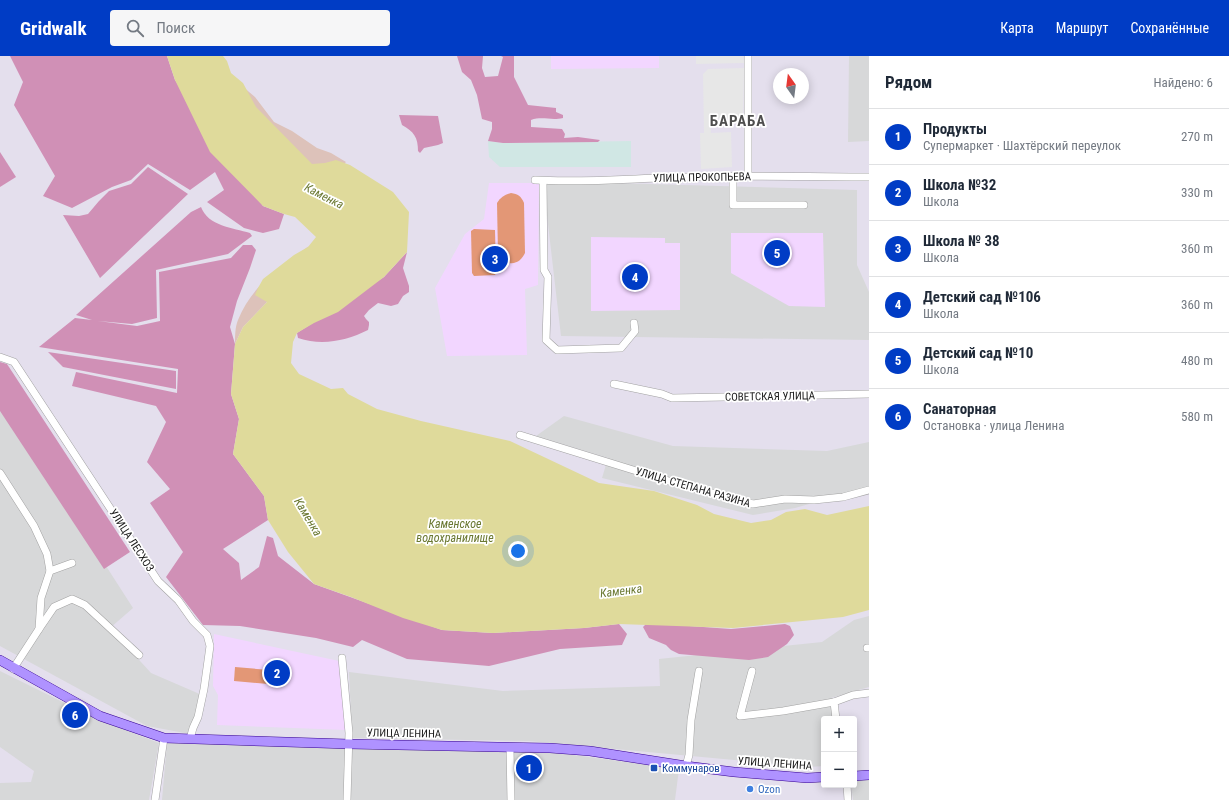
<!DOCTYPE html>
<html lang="ru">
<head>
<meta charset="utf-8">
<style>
  :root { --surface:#fff; --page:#f6f6f7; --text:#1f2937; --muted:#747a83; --line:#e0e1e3; --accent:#003cc5 }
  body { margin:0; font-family:"Roboto Condensed",sans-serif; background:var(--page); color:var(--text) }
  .controls { position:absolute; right:12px; bottom:12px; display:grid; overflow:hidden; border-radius:4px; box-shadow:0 2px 10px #0003 }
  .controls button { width:36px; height:36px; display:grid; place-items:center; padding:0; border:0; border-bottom:1px solid var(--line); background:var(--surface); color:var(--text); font:20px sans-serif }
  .compass { position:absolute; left:773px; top:12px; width:36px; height:36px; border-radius:50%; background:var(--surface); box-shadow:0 2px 10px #0003; rotate:346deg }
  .you { position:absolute; left:518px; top:495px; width:14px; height:14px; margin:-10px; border:3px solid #fff; border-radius:50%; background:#1a73e8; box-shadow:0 0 0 6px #1a73e833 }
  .badge { display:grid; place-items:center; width:26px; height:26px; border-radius:50%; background:var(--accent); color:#fff; font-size:13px; font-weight:700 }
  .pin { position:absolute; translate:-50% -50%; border:2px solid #fff; box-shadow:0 1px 4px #0006 }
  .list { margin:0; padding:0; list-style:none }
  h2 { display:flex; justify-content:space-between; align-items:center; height:52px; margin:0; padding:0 16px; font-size:17px }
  h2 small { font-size:13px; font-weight:400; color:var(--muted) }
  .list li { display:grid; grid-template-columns:26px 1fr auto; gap:12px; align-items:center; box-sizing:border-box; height:56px; padding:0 16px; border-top:1px solid var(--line) }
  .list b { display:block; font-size:15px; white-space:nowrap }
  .list p { margin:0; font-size:13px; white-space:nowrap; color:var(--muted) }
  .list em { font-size:13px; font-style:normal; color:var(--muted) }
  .icon { flex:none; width:22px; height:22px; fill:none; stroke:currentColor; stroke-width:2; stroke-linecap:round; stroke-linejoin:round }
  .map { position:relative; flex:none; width:869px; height:744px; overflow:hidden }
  header { display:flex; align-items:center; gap:24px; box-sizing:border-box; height:56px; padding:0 20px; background:var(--accent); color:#fff }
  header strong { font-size:19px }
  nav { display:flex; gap:22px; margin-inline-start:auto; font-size:14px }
  .search { width:280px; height:36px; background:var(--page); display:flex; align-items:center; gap:10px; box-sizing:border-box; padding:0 14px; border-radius:4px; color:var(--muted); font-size:15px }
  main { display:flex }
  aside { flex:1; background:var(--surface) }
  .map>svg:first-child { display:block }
  .residential { fill:#d7d8d9 }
  .industrial { fill:#d0e7e4 }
  .education { fill:#f2d6ff }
  .forest { fill:#d090b6 }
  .wetland { fill:#ddc2ba }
  .pitch { fill:#e39776 }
  .parking { fill:#e7e7e7 }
  .water { fill:#dfda9b }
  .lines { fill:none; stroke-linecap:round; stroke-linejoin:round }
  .minor-casing { stroke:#a2a2a2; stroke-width:8 }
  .major-casing { stroke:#350091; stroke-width:10 }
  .minor { stroke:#fff; stroke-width:7 }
  .major { stroke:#af92ff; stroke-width:9 }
  .transit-dot { fill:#1a4fb4; stroke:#fff; stroke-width:1.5 }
  .shop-dot { fill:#3f7fe0; stroke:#fff; stroke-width:1.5 }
  .labels { text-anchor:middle; stroke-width:3.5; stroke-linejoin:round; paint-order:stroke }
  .street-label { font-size:11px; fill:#1b1b1b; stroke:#fff }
  .transit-label { font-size:11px; fill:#164399; stroke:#fff; text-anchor:start }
  .shop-label { font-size:11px; fill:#366cbe; stroke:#fff; text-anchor:start }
  .water-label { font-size:12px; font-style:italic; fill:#6a7831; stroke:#fff }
  .district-label { font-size:15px; font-weight:bold; letter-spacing:1px; fill:#4e4e4e; stroke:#fff }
</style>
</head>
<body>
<header>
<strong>Gridwalk</strong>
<div class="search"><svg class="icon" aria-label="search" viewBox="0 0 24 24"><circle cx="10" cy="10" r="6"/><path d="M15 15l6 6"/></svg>Поиск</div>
<nav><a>Карта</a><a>Маршрут</a><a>Сохранённые</a></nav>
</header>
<main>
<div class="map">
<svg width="869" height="744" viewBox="0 0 869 744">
  <rect width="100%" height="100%" fill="#e4dfed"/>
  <!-- residential -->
  <g class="residential">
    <polygon points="849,0 869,0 869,85 848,86"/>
    <polygon points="543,125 857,134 857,209 869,236 869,284 561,280"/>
    <polygon points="0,345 133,552 110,572 151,617 202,639 190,678 147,670 0,590"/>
    <polygon points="564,360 673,390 827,395 869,386 869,431 795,452 753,459 602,422 608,402 536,380"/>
    <polygon points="869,560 869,631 831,642 834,663 824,663 824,710 809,711 529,685 352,682 349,616 503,635 660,630 659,603 822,586 854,564"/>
    <polygon points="0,615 99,664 159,687 149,744 0,744 0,727 31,726 34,715 0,691"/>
    <polygon points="167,687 550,696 679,713 675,744 162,744"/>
    <polygon points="869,721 869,744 853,744 851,729 854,729 854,723"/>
  </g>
  <!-- industrial -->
  <polygon class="industrial" points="488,85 503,87 631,85 631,111 500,111 489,101"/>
  <!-- education -->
  <g class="education">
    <polygon points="551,0 659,0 659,12 551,13"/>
    <polygon points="489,127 539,127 538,229 525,233 527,299 447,300 435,232 465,178 484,163"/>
    <polygon points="731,177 823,177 825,251 789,250 731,217"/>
    <polygon points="591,181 665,182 665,187 680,187 680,254 591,255"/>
    <polygon points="214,578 339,605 346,674 217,669 218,639 213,630"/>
  </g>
  <!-- forest -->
  <g class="forest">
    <polygon points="10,0 167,0 175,24 263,150 284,158 279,173 263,177 244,172 207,146 224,134 215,116 190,134 148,108 131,124 112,131 72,152 43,140 55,120 14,49 23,26"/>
    <path d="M457,0h26l-1,12 3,9 13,-1 5,-19 -2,-1h13v21l14,28 28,3v4l7,3v3c-12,3 -20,-2 -32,2v7l31,2 3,5 -1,4 14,-1 22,3 -2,2 -95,1 -15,-2 4,-12v-7l-10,-3 -5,-24 -6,-15 -9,-8z"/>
    <path d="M399,59l39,1 5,27 -5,2 -14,3 -4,5 -2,-2c0,-14 -4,-19 -16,-26z"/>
    <polygon points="0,96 16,121 0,131"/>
    <polygon points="148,111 188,138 100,222 63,159 79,160 88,158 99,145 109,135 131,128"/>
    <path d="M201,151c7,19 32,21 49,26l2,3 -24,18 -72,16 1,48 -25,6 -34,-3 39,5 23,-5 -1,-49 72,-14 12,-13h9l4,5 -6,18 -13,33 -7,26 5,17 -4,50 8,25 -6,35 31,42 4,24 -45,29 16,14 2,17 18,-13 8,-31 6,2 5,18 36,28 128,46 51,3 91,-5 35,-4 8,10 -5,11 -62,4 -71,17 -82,-7 -45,-19 -9,7 -37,-9 -76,-12 -37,-1 -37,-48 17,-25 -33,-49 20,-14 -23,-27 19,-40 -10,-16 -84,-20 4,-14 101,21 1,-24 -139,-22 36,-29 17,2 -16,-5 115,-103z"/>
    <path d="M407,196l-4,16 6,18v6l-6,4 -5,8 -7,2 -13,-3 -9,7 -5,6 2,3 3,3v3l-1,5c-22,11 -46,16 -70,8l-1,-5 87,-56z"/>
    <polygon points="48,296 176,315 176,333 63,311"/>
    <polygon points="0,306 7,308 130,496 104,513 0,355"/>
    <polygon points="647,567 731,573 785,568 790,570 794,579 787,588 768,601 749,604 679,598 671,594 666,589 649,582 643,571"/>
  </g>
  <!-- wetland -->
  <g class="wetland">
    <polygon points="242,30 255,41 274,66 292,75 317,92 331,97 346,106 343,109 318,115 258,58"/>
    <path d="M309,190l-42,56 -24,25 -8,17c0,-7 0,-17 3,-24 14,-35 42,-53 71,-74z"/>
  </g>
  <!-- pitch -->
  <g class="pitch">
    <path d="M511,137c7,1 10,3 13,10l1,50c-5,10 -11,11 -21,10l-6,-9 -1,-51c4,-6 7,-8 14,-10z"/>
    <polygon points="474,173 495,174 496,217 495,219 474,220 472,217 471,175"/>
    <polygon points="235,611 269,614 268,628 234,625"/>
  </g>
  <!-- parking -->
  <g class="parking">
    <polygon points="696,0 743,0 744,7 696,8"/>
    <polygon points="744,12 743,62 710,63 711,77 731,76 732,111 701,113 700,77 704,77 703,18 708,13"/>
  </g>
  <!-- water -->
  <polygon class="water" points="167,0 223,0 227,5 231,17 243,27 256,51 312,108 325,107 336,104 350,109 393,136 409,156 407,196 384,221 338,256 314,267 297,277 293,286 291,307 299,318 331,333 343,332 348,338 377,353 421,365 510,385 599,427 654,435 697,449 714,458 751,467 771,464 786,456 805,453 827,459 869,450 869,554 843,561 733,572 619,568 584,572 493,577 442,574 403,562 351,541 314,528 288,496 268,464 264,440 233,398 239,363 231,338 235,288 243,271 267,246 255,239 258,232 263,223 294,199 308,191 316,181 295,161 284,158 263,150 210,96 175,24"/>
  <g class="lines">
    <!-- minor casing -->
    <g class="minor-casing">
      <g id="minor">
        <polyline points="748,0 748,120"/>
        <polyline points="733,120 733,149 804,149"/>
        <path d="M535,124c51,3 101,-2 152,-3 61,-2 121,0 182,0"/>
        <polyline points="543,125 544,214 548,221 546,284 557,294 621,292 635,275 634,267"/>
        <polyline points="0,301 14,306 158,525 178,544 193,565 207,579 210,590 204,633 198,661 193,672 190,683"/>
        <polyline points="614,328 662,338 672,342 869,338"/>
        <polyline points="520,379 685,430 753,448 785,443 814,444 843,441 869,434"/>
        <polyline points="0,417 34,470 47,498 50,515"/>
        <polyline points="39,573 54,551 72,543 85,549 139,599"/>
        <polyline points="867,592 869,592"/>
        <polyline points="342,602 349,677 347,744"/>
        <polyline points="13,613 39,573 41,542 50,515 72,507"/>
        <polyline points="752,615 740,660 783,655 834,646 853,639 869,637"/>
        <polyline points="834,646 836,663"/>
        <polyline points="510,692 511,744"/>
        <polyline points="686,710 689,699 691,664 699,615"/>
        <polyline points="847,729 848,744"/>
        <polyline points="155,744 164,682"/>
      </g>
    </g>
    <!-- major casing -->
    <g class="major-casing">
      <g id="major">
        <polyline points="0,604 100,660 164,682 349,688 550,692 590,695 686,710 734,716 807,722 824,721"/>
        <polyline points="854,720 869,719"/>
      </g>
    </g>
    <!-- minor -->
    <use href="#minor" class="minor"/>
    <!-- major -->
    <use href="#major" class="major"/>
  </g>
  <!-- markers -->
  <rect class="transit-dot" x="650" y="708" width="8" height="8" rx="2"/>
  <circle class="shop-dot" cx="750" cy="733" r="4"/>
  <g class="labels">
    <!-- street labels -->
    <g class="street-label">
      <text transform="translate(702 121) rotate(-1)" y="4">УЛИЦА ПРОКОПЬЕВА</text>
      <text transform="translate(770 340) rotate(-1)" y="4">СОВЕТСКАЯ УЛИЦА</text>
      <text transform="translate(693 431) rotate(16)" y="4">УЛИЦА СТЕПАНА РАЗИНА</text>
      <text transform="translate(132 484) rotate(57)" y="4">УЛИЦА ЛЕСХОЗ</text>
      <text transform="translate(404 677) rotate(1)" y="4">УЛИЦА ЛЕНИНА</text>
      <text transform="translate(775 707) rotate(4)" y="4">УЛИЦА ЛЕНИНА</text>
    </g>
    <!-- transit labels -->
    <g class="transit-label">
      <text x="662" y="716">Коммунаров</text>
    </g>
    <!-- shop labels -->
    <g class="shop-label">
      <text x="758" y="737">Ozon</text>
    </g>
    <!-- water labels -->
    <g class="water-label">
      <text transform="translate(324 140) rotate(27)" y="4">Каменка</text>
      <text transform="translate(308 461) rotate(59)" y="4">Каменка</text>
      <text x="455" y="472">Каменское<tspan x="455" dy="14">водохранилище</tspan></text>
      <text transform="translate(621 535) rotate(-7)" y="4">Каменка</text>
    </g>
    <!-- district labels -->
    <g class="district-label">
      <text x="738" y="70">БАРАБА</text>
    </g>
  </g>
</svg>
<div class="controls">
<button>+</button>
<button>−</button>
</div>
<svg class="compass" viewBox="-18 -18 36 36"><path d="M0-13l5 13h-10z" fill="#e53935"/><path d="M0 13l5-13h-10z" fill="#747a83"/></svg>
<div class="you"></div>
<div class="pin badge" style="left:529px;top:712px">1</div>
<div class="pin badge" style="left:277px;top:617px">2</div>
<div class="pin badge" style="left:495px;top:203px">3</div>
<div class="pin badge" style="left:635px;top:221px">4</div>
<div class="pin badge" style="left:777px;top:197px">5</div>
<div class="pin badge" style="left:75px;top:659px">6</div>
</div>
<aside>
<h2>Рядом<small>Найдено: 6</small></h2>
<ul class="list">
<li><span class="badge">1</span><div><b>Продукты</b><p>Супермаркет · Шахтёрский переулок</p></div><em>270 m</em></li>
<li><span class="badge">2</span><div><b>Школа №32</b><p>Школа</p></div><em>330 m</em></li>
<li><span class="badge">3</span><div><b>Школа № 38</b><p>Школа</p></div><em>360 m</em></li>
<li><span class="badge">4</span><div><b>Детский сад №106</b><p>Школа</p></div><em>360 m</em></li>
<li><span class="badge">5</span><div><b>Детский сад №10</b><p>Школа</p></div><em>480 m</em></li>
<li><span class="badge">6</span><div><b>Санаторная</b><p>Остановка · улица Ленина</p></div><em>580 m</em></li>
</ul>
</aside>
</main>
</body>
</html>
